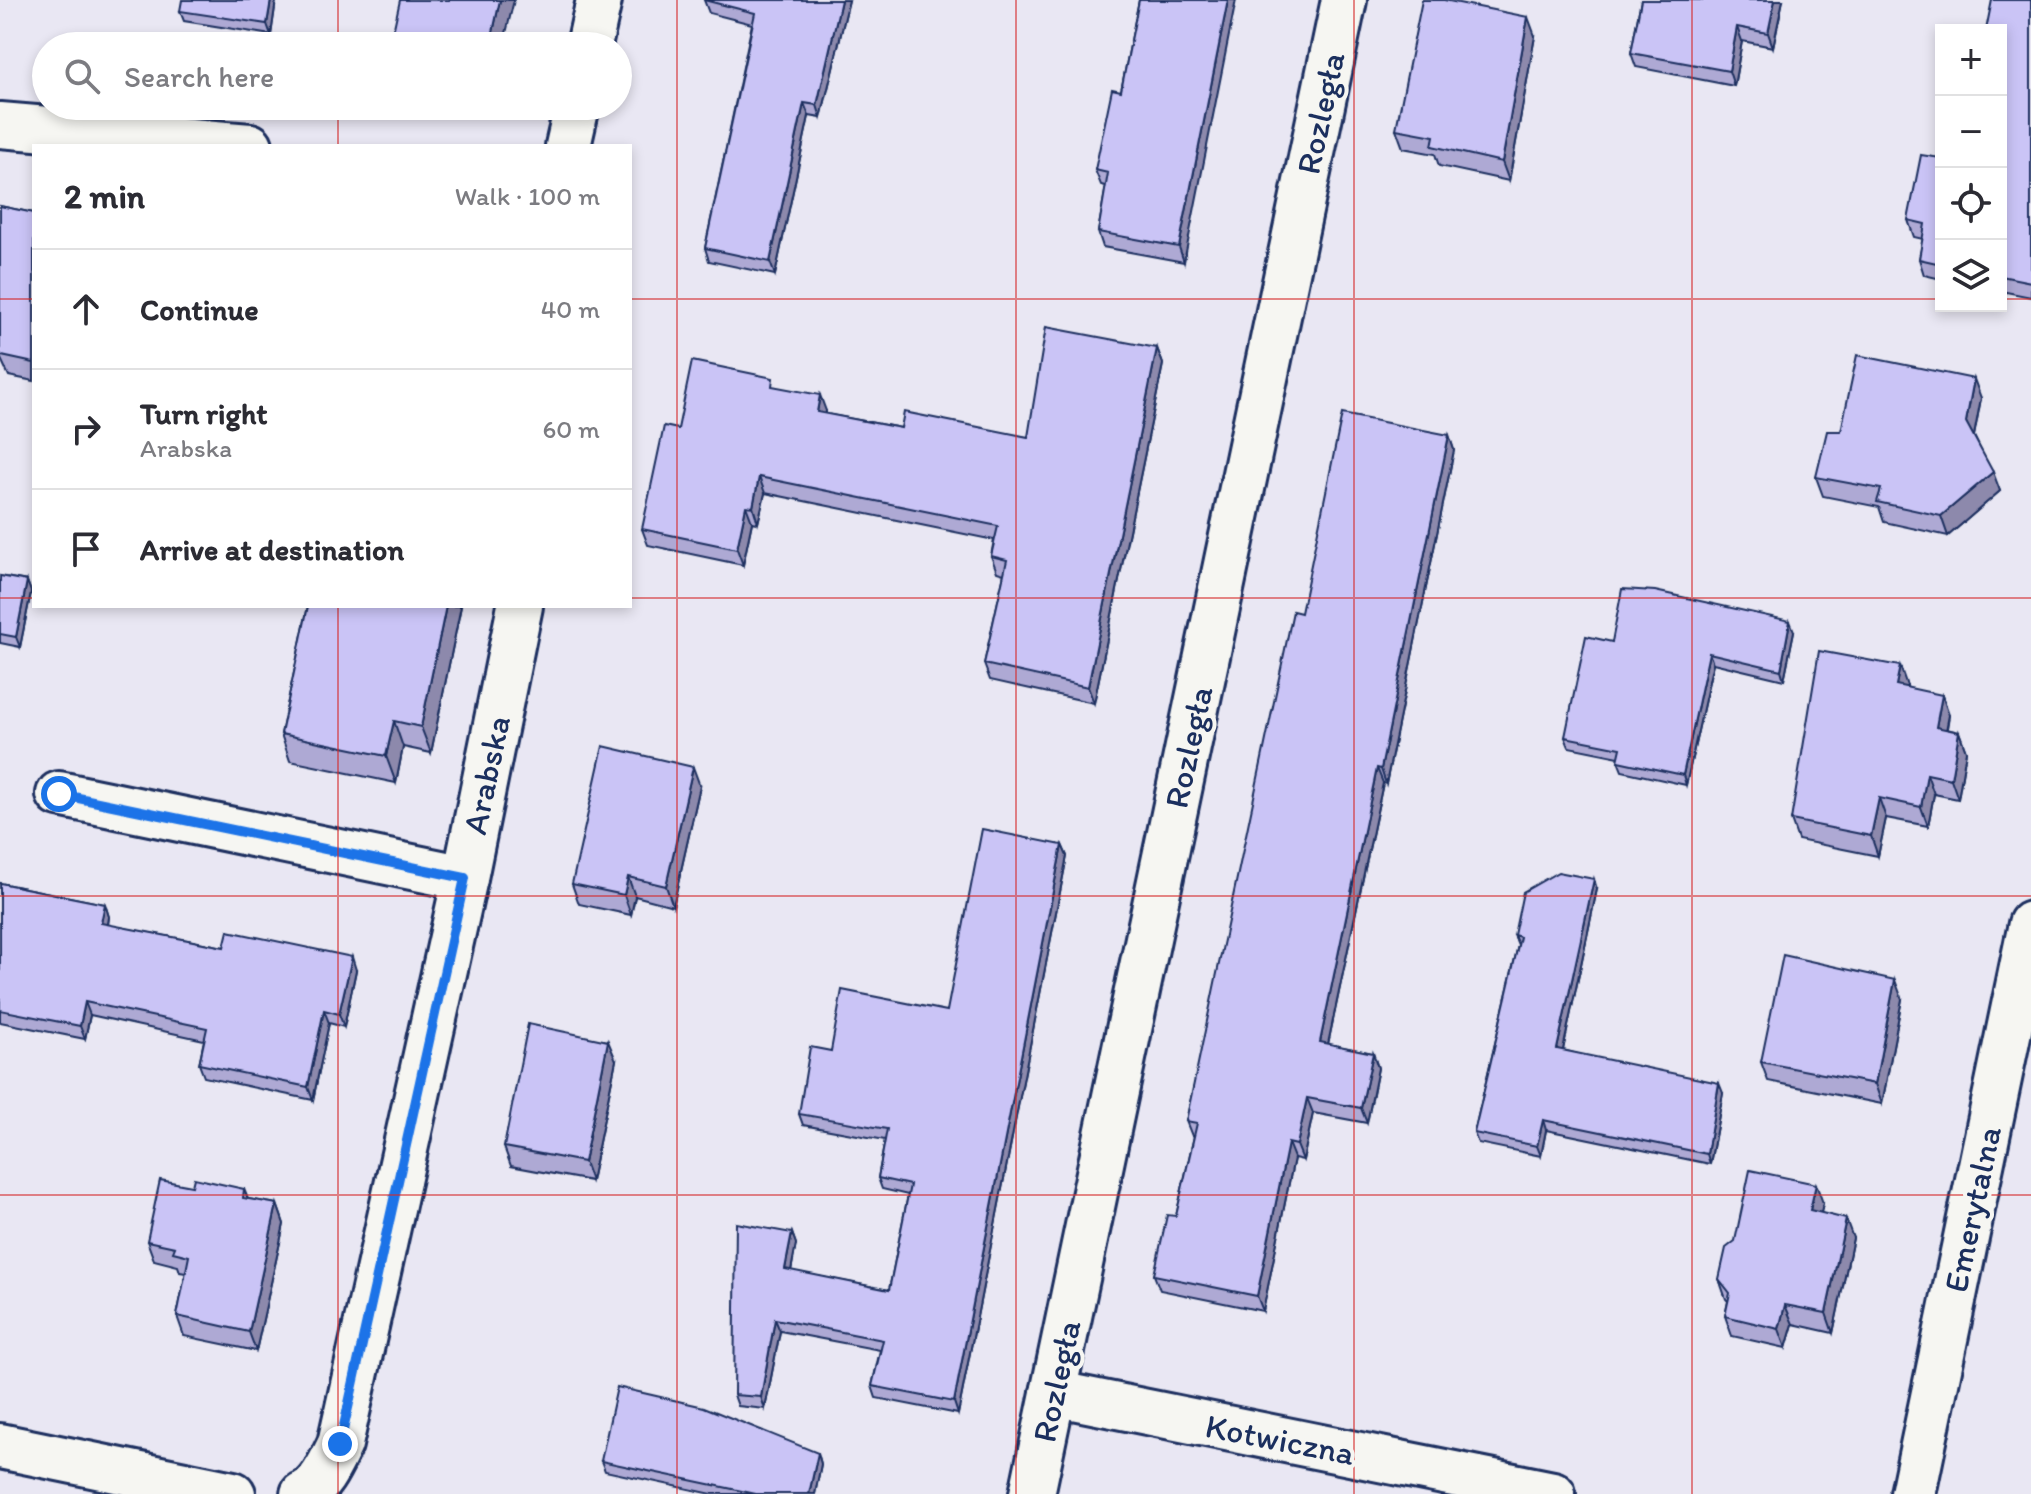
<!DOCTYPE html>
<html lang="en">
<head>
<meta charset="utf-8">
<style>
  :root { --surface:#fff; --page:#f7f7f7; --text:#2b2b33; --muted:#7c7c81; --line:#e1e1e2 }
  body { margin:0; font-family:Itim,sans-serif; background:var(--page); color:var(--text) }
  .controls { position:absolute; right:24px; top:24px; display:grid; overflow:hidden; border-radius:0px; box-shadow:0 4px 12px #0003 }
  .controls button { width:72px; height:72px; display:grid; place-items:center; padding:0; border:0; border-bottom:2px solid var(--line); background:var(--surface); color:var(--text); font:40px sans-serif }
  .stop { position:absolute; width:24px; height:24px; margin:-18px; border:6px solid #1a73e8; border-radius:50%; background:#fff }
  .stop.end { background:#1a73e8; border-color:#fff; box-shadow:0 2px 8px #0008 }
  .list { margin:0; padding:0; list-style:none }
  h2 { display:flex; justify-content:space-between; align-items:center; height:104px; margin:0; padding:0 32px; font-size:34px }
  h2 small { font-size:26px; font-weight:400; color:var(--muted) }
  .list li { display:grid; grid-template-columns:52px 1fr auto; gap:24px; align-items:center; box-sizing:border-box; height:120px; padding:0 32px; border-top:2px solid var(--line) }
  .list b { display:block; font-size:30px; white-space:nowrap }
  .list p { margin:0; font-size:26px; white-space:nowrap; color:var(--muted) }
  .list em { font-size:26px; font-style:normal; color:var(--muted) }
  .icon { flex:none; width:44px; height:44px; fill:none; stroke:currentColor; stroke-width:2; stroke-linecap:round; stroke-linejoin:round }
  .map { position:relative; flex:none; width:2031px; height:1494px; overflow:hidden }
  .search { position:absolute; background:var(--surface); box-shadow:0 4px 12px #0003; left:32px; top:32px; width:600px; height:88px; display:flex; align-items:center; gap:20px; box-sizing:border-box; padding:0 28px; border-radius:44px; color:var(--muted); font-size:30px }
  .panel { position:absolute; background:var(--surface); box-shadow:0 4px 12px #0003; left:32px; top:144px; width:600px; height:464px; border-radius:0px }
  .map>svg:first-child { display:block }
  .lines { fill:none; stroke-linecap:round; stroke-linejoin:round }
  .minor-casing { stroke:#1b2f5e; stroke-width:50 }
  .minor { stroke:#f6f6f2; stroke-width:44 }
  .wall { fill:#aea9d4; stroke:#1b2f5e; stroke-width:2 }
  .shaded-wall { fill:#8d89ac; stroke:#1b2f5e; stroke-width:2 }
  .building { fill:#cac4f6; stroke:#1b2f5e; stroke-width:2 }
  .route { stroke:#1a73e8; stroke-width:10 }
  .grid { fill:none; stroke:#d62828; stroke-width:2; stroke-opacity:0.55 }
  .labels { text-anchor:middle; stroke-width:8; stroke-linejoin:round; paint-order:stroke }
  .street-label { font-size:34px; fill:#1b2f5e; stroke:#f6f6f2 }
</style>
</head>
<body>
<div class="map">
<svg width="2031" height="1494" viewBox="0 0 2031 1494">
  <rect width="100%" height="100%" fill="#e9e7f3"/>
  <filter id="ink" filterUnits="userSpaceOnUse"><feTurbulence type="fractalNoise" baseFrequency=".0125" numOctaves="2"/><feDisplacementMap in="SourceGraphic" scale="16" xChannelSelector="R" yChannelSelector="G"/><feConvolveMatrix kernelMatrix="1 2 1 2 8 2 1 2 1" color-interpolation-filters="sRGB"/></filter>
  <g filter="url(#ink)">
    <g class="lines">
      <!-- minor casing -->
      <g class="minor-casing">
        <g id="minor">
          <polyline points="589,46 599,0"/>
          <polyline points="0,125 250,146"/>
          <polyline points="568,146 577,106"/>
          <polyline points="59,794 465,878"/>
          <polyline points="1053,1393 1553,1494"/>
          <polyline points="0,1446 233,1494"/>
          <path d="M303,1494c18,-7 29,-34 37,-50l125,-566 55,-272"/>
          <polyline points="1032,1494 1344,0"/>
          <polyline points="1913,1494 2031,924"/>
        </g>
      </g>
      <!-- minor -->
      <use href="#minor" class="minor"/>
    </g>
    <!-- wall -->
    <g class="wall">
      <polygon points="276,0 271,35 184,21 180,11"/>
      <polygon points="704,0 849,0 821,118 809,116 775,275 709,261 705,248 752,24 709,13"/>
      <polygon points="1139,0 1184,262 1103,247 1098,232 1106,186 1101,185 1095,170 1121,91"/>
      <polygon points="1641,0 1783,0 1773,47 1742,41 1734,86 1636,67 1631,53"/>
      <polygon points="2031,0 2031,297 2001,291 2001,30"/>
      <polygon points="1535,36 1509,181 1439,166 1435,154 1403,148 1396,129"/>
      <polygon points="1941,158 1941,279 1924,275 1919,259 1923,239 1914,237 1908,220"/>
      <polygon points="0,206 34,213 34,381 9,376 0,357"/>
      <polygon points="1157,348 1163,364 1094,703 990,680 984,664 1004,574 997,572 991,556 994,540 765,493 758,523 752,522 743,565 648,545 642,529 776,387 826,411 826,414 901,428 1028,437"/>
      <polygon points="1981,398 1974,436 2000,491 1948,536 1884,522 1879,507 1823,496 1816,477 1841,431"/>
      <polygon points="1449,435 1454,450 1386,784 1383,783 1328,1044 1373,1053 1378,1068 1367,1123 1313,1113 1303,1160 1294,1158 1263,1311 1160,1290 1154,1275 1176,1216 1194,1136 1192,1136 1186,1121 1301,613"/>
      <polygon points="0,576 27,581 31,592 20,647 0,643"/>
      <polygon points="308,606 461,606 431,753 403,747 396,783 290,761 281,734"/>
      <polygon points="1794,631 1784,680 1713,663 1686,785 1622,771 1618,761 1619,757 1569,747 1565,737 1612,642"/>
      <polygon points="1907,686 1907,687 1949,715 1947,729 1959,732 1966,751 1958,799 1934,794 1928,826 1886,818 1878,856 1798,840 1791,820"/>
      <polygon points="700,786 673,906 635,896 631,915 579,904 572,884"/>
      <polygon points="1062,845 1067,856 958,1414 876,1398 872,1386 880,1350 780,1331 765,1409 738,1406 734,1395 792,1233 796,1244 791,1271 889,1290 908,1195 882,1189 878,1178 885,1140 803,1125 799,1114 831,1051 947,1011"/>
      <polygon points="0,883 105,904 109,917 108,925 224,947 356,970 344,1027 329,1023 313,1100 204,1077 199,1064 204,1040 90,1015 85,1039 0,1022"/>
      <polygon points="1597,889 1563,1050 1723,1093 1710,1164 1546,1130 1541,1156 1478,1143 1474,1133 1518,945 1514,935"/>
      <polygon points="1902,999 1882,1104 1768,1081 1761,1062"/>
      <polygon points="616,1060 591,1181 511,1166 504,1147"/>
      <polygon points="192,1186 244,1189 248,1199 277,1204 284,1224 256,1351 184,1336 177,1316 186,1273 180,1272 178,1266 154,1260 147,1241"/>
      <polygon points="1823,1203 1821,1213 1853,1238 1833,1333 1793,1324 1786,1348 1732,1336 1725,1316 1728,1301 1726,1299 1719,1279"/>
      <polygon points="818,1453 821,1464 815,1494 712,1494 605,1471 601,1461"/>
    </g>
    <!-- shaded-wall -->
    <g class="shaded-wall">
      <polygon points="271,0 276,0 271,35 267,24"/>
      <polygon points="500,0 514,0 503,46 490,46"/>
      <polygon points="841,0 849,0 821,118 817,105"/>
      <polygon points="1228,0 1236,0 1184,262 1179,247"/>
      <polygon points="1775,0 1783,0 1773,47 1768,33"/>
      <polygon points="1528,17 1535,36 1509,181 1502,162"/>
      <polygon points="1737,27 1742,41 1734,86 1729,71"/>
      <polygon points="804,103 809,116 775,275 770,262"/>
      <polygon points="1157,348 1163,364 1094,703 1088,687"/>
      <polygon points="1974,379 1981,398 1973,441 1966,422"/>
      <polygon points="820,395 826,411 823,428 817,412"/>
      <polygon points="1449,435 1454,450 1386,784 1381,769"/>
      <polygon points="1993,472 2000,491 1948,536 1941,516"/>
      <polygon points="759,477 765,493 758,523 753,507"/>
      <polygon points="746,506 752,522 743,565 737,549"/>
      <polygon points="27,581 31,592 20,647 16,637"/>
      <polygon points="446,606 461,606 431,753 421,727"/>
      <polygon points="1790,621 1794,631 1784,680 1781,670"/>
      <polygon points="1709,653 1713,663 1686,785 1683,775"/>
      <polygon points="1900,666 1907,686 1903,704 1896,685"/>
      <polygon points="1942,695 1949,715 1943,746 1936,727"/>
      <polygon points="394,721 403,747 396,783 386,756"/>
      <polygon points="1959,732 1966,751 1958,799 1951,779"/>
      <polygon points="693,767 700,786 673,906 666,886"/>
      <polygon points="1377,768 1383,783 1325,1058 1320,1042"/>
      <polygon points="1927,774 1934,794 1928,826 1921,807"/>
      <polygon points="1879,798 1886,818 1878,856 1871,836"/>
      <polygon points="1062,845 1067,856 958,1414 954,1402"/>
      <polygon points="628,877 635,896 631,915 624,895"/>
      <polygon points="1594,879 1597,889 1561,1059 1557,1049"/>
      <polygon points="105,904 109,917 106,936 101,923"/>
      <polygon points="352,957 356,970 344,1027 339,1014"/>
      <polygon points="1895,980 1902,999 1882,1104 1875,1084"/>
      <polygon points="85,1002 90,1015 85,1039 80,1026"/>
      <polygon points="324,1010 329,1023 313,1100 308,1087"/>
      <polygon points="608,1041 616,1060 591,1181 584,1162"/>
      <polygon points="1373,1053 1378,1068 1367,1123 1361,1108"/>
      <polygon points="1719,1083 1723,1093 1710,1164 1707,1154"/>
      <polygon points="1307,1098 1313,1113 1303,1160 1297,1145"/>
      <polygon points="1543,1120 1546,1130 1541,1156 1537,1146"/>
      <polygon points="1288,1143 1294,1158 1263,1311 1257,1296"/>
      <polygon points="1816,1184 1823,1203 1817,1230 1810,1210"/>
      <polygon points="277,1204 284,1224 256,1351 249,1332"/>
      <polygon points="1846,1219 1853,1238 1833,1333 1826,1313"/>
      <polygon points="792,1233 796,1244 789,1281 785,1269"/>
      <polygon points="1785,1305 1793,1324 1786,1348 1779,1329"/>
      <polygon points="775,1319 780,1331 765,1409 761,1397"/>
      <polygon points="818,1453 821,1464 815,1494 809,1494"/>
    </g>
    <!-- building -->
    <g class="building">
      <polygon points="182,0 271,0 267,24 180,11"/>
      <polygon points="400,0 500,0 490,46 390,46"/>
      <polygon points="704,0 841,0 817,105 804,103 770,262 705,248 755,13"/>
      <polygon points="1139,0 1228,0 1179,247 1098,232 1108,173 1095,170 1112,89 1121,91"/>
      <polygon points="1422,0 1444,0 1528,17 1502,162 1432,146 1434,136 1396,129"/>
      <polygon points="1641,0 1775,0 1768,33 1737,27 1729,71 1631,53"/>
      <polygon points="1992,0 2031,0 2031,282 2001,276 2001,30 1986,30"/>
      <polygon points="1921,155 1941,158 1941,264 1919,259 1925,224 1908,220"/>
      <polygon points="0,206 34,213 34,363 2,356 0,353"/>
      <polygon points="1046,327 1157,348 1088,687 984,664 1007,560 991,556 998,526 759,477 753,507 746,506 737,549 642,529 664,426 678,429 692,361 773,378 772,386 820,395 817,412 901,428 904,412 1028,437"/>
      <polygon points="1857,355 1974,379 1966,422 1993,472 1941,516 1877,502 1881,489 1816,477 1827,431 1841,431"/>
      <polygon points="1342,414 1449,435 1381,769 1377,768 1320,1042 1373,1053 1361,1108 1307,1098 1297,1145 1288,1143 1257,1296 1154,1275 1167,1215 1176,1216 1197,1123 1186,1121 1293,611 1301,613"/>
      <polygon points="0,576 27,581 16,637 0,634"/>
      <polygon points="1622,589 1655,591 1790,621 1781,670 1709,653 1683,775 1618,761 1621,748 1565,737 1586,636 1612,642"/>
      <polygon points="308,606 446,606 421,727 394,721 386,756 281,734"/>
      <polygon points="1819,651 1900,666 1896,685 1942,695 1936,727 1959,732 1951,779 1927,774 1921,807 1879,798 1871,836 1791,820"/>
      <polygon points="603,746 693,767 666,886 628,877 624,895 572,884"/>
      <polygon points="982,829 1062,845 954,1402 872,1386 883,1340 775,1319 761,1397 734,1395 736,1223 792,1233 785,1269 889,1290 910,1185 878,1178 887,1129 799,1114 810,1047 831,1051 842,990 947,1011"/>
      <polygon points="1558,872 1594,879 1557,1049 1719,1083 1707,1154 1543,1120 1537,1146 1474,1133 1520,937 1514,935 1523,892"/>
      <polygon points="0,883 105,904 101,923 224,947 228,931 352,957 339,1014 324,1010 308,1087 199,1064 207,1028 85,1002 80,1026 0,1010"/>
      <polygon points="1783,955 1895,980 1875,1084 1761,1062"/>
      <polygon points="528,1024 608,1041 584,1162 504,1147"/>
      <polygon points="1750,1170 1816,1184 1810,1210 1846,1219 1826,1313 1785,1305 1779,1329 1725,1316 1730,1293 1719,1279 1726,1248 1735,1241"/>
      <polygon points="194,1178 244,1189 243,1198 277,1204 249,1332 177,1316 189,1256 173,1252 175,1247 147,1241 160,1180 192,1186"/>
      <polygon points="617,1387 704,1407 818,1453 809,1494 756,1494 601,1461"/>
    </g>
  </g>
  <g class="lines" filter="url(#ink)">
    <!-- route -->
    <polyline class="route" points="59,794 465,878 340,1444"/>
  </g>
  <!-- grid -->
  <path class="grid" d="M338,0v46M677,0v1494M1016,0v1494M1354,0v1494M1692,0v1494M338,106v40M0,299h34M630,299h1311M2001,299h30M0,598h34M630,598h1401M338,606v888M0,896h2031M0,1195h2031"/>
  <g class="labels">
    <!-- street labels -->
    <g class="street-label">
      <text transform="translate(1320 113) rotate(-78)" y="12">Rozległa</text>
      <text transform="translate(1188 747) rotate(-78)" y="12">Rozległa</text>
      <text transform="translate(486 775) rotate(-78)" y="12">Arabska</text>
      <text transform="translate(1972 1209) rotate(-78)" y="12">Emerytalna</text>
      <text transform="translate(1056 1381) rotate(-78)" y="12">Rozległa</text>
      <text transform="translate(1280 1439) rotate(11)" y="12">Kotwiczna</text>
    </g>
  </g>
</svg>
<div class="controls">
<button>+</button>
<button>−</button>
<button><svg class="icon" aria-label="locate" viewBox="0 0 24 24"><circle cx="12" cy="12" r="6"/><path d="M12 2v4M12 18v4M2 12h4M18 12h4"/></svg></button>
<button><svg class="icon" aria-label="layers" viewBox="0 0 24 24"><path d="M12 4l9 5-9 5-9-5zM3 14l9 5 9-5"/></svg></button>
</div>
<div class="stop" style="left:59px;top:794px"></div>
<div class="stop end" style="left:340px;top:1444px"></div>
<div class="search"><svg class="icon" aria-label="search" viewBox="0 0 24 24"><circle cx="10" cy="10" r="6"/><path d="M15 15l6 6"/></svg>Search here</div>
<section class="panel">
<h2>2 min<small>Walk · 100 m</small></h2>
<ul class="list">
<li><svg class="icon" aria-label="ahead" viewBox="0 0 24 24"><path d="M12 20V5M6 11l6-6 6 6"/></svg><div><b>Continue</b></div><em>40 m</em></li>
<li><svg class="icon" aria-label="right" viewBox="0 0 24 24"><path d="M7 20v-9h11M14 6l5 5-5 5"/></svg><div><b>Turn right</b><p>Arabska</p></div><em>60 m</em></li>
<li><svg class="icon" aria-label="arrive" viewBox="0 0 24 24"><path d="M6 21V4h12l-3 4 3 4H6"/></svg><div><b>Arrive at destination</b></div></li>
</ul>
</section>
</div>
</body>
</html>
